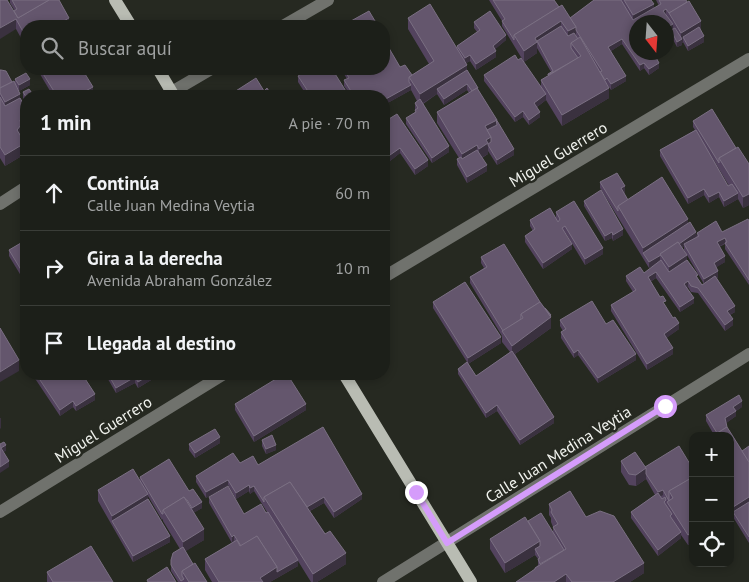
<!DOCTYPE html>
<html lang="es">
<head>
<meta charset="utf-8">
<style>
  :root { --surface:#1c1f19; --page:#252722; --text:#f1f3f6; --muted:#a0a2a2; --line:#3a3d38 }
  body { margin:0; font-family:"PT Sans",sans-serif; background:var(--page); color:var(--text) }
  .controls { position:absolute; right:15px; bottom:15px; display:grid; overflow:hidden; border-radius:10px; box-shadow:0 2px 8px #0003 }
  .controls button { width:45px; height:45px; display:grid; place-items:center; padding:0; border:0; border-bottom:1px solid var(--line); background:var(--surface); color:var(--text); font:25px sans-serif }
  .compass { position:absolute; left:629px; top:15px; width:45px; height:45px; border-radius:50%; background:var(--surface); box-shadow:0 2px 8px #0003; rotate:163deg }
  .stop { position:absolute; width:15px; height:15px; margin:-11px; border:4px solid #d59cfb; border-radius:50%; background:#fff }
  .stop.end { background:#d59cfb; border-color:#fff; box-shadow:0 1px 5px #0008 }
  .list { margin:0; padding:0; list-style:none }
  h2 { display:flex; justify-content:space-between; align-items:center; height:65px; margin:0; padding:0 20px; font-size:21px }
  h2 small { font-size:16px; font-weight:400; color:var(--muted) }
  .list li { display:grid; grid-template-columns:32px 1fr auto; gap:15px; align-items:center; box-sizing:border-box; height:75px; padding:0 20px; border-top:1px solid var(--line) }
  .list b { display:block; font-size:19px; white-space:nowrap }
  .list p { margin:0; font-size:16px; white-space:nowrap; color:var(--muted) }
  .list em { font-size:16px; font-style:normal; color:var(--muted) }
  .icon { flex:none; width:28px; height:28px; fill:none; stroke:currentColor; stroke-width:2; stroke-linecap:round; stroke-linejoin:round }
  .map { position:relative; flex:none; width:749px; height:582px; overflow:hidden }
  .search { position:absolute; background:var(--surface); box-shadow:0 2px 8px #0003; left:20px; top:20px; width:370px; height:55px; display:flex; align-items:center; gap:12px; box-sizing:border-box; padding:0 18px; border-radius:20px; color:var(--muted); font-size:19px }
  .panel { position:absolute; background:var(--surface); box-shadow:0 2px 8px #0003; left:20px; top:90px; width:370px; height:290px; border-radius:20px }
  .map>svg:first-child { display:block }
  .lines { fill:none; stroke-linecap:round; stroke-linejoin:round }
  .minor { stroke:#70726d; stroke-width:12 }
  .major { stroke:#b9bcb3; stroke-width:12 }
  .wall { fill:#53435e; fill-rule:evenodd }
  .shaded-wall { fill:#3a313f }
  .building { fill:#64566d; stroke:#7a6f82 }
  .route { stroke:#d59cfb; stroke-width:6 }
  .labels { text-anchor:middle; stroke-width:5; stroke-linejoin:round; paint-order:stroke }
  .street-label { font-size:16px; fill:#f1f3ee; stroke:#262921 }
</style>
</head>
<body>
<div class="map">
<svg width="749" height="582" viewBox="0 0 749 582">
  <rect width="100%" height="100%" fill="#262921"/>
  <g class="lines">
    <!-- minor -->
    <g class="minor">
      <polyline points="283,26 328,0"/>
      <polyline points="165,96 211,69"/>
      <polyline points="0,204 26,187"/>
      <polyline points="384,277 749,59"/>
      <polyline points="0,512 224,374"/>
      <polyline points="383,582 749,354"/>
    </g>
    <!-- major -->
    <g class="major">
      <polyline points="115,0 131,26"/>
      <polyline points="158,69 174,96"/>
      <polyline points="344,374 471,582"/>
    </g>
  </g>
  <!-- wall -->
  <g class="wall">
    <polygon points="10,0 59,0 69,26 26,26 26,47 16,29 14,11 15,11 10,3"/>
    <polygon points="489,0 554,0 559,7 570,18 594,0 651,0 654,9 659,6 656,0 686,0 701,30 704,42 688,51 683,42 682,43 682,45 677,47 671,36 671,31 666,34 666,22 636,22 659,68 649,75 644,68 640,71 622,44 611,51 626,81 611,90 607,84 609,98 562,126 546,100 537,107 540,117 529,125 523,117 515,122 484,81 484,75 541,86 541,80 548,76 548,74 551,72 537,48 537,53 524,62 502,26 502,21"/>
    <polygon points="408,18 457,48 457,46 477,32 474,28 474,22 506,40 495,49 496,57 476,70 470,61 466,63 467,70 514,155 497,165 488,151 488,154 482,158 487,171 467,183 457,165 457,159 459,158 437,123 437,112 469,93 467,90 444,105 437,94 423,104 449,152 432,163 406,124 406,118 415,112 415,103 417,101 411,90 384,105 384,96 351,96 344,86 344,80 347,79 341,69 384,69 386,43 400,67 412,75 429,64 408,29"/>
    <polygon points="37,69 82,69 93,92 86,96 53,96"/>
    <polygon points="0,70 20,98 21,136 25,154 5,166 0,158"/>
    <polygon points="298,76 349,96 307,96 298,82"/>
    <polygon points="15,79 30,85 19,91 15,84"/>
    <polygon points="23,92 26,96 26,103 23,98"/>
    <path d="M693,121l43,27 13,16v41l-6,3 -5,-9 -14,8 -5,-10 -10,6 -5,-8 -16,9 -28,-48v-6l35,-20 -2,-3zM709,152l20,34h-1z"/>
    <polygon points="384,122 428,166 415,175 400,153 390,161 384,151"/>
    <path d="M600,182l25,10 -1,1 4,7 60,24 8,14 1,-5 25,-1 27,-11v64l-24,-36v-5l-6,3 6,15 -9,5 2,10 -1,1 18,34 -5,3 3,10 -8,6 -27,-38 -7,-1 -3,-5 -1,1 7,15 -14,9 -24,-34 -6,4 29,47 -13,9 7,16 -26,16 -36,-59v-6l22,-13 -7,-11v-5l18,-3 15,-11 -10,6 -49,-80zM684,246v4l20,34 -2,1 -15,-25 -5,-12z"/>
    <polygon points="584,201 623,235 613,241 612,238 605,241 584,206"/>
    <polygon points="556,212 603,254 585,265 565,232 572,249 543,269 525,242 525,236 533,231 530,226 530,220 556,218"/>
    <polygon points="26,240 26,284 9,256 9,250"/>
    <polygon points="481,257 540,302 551,315 551,328 515,354 554,423 520,445 497,411 486,418 458,374 458,369 467,362 433,308 433,302 501,343 468,364 476,376 510,352 502,342 502,336 470,283 470,277 484,268 481,263"/>
    <polygon points="560,320 606,324 636,360 598,383 578,355 574,358 561,338 561,332 563,331 560,326"/>
    <polygon points="32,374 82,374 95,400 76,411 73,407 60,416"/>
    <polygon points="105,374 161,374 138,388 135,383 116,393"/>
    <polygon points="235,404 306,410 254,442 235,410"/>
    <polygon points="742,407 736,411 736,416 726,423 727,427 742,451 749,446 749,543 733,517 730,519 730,436 714,435 706,421 706,415"/>
    <polygon points="262,440 276,450 266,454 262,446"/>
    <polygon points="220,443 195,458 189,450 189,444"/>
    <polygon points="621,461 645,467 693,469 693,543 688,545 681,535 681,538 658,556 631,518 631,512 655,495 646,479 636,486 629,485 621,472"/>
    <polygon points="240,463 258,465 362,499 334,518 324,503 310,511 346,564 317,582 311,582 298,561 298,566 270,582 212,582 205,570 205,559 232,543 209,503 209,497 244,514 267,512 254,491 250,494 249,491 236,499 228,485 206,498 196,482 196,476"/>
    <polygon points="140,477 189,491 202,508 193,513 204,540 185,551 193,564 207,582 178,582 171,571 171,560 180,549 163,521 163,519 162,520 148,496 148,499 170,542 133,562 98,501 98,490 140,482"/>
    <polygon points="549,504 586,517 644,573 630,582 516,582 535,569 535,568 538,565 538,559 535,555 505,573 490,549 490,539 528,521 553,532 553,527 551,522 551,518 549,515"/>
    <polygon points="47,572 113,582 47,582"/>
  </g>
  <!-- shaded-wall -->
  <g class="shaded-wall">
    <polygon points="654,4 654,14 633,26 633,15"/>
    <polygon points="666,9 666,15 663,17 663,11"/>
    <polygon points="69,18 69,26 55,26"/>
    <polygon points="16,19 16,29 0,39 0,28"/>
    <polygon points="561,21 561,32 537,42 537,53 524,62 524,51 535,38"/>
    <polygon points="701,21 701,32 683,37 683,42 682,43 682,45 677,47 677,42 681,40 681,33"/>
    <polygon points="673,24 673,30 666,34 666,28"/>
    <polygon points="576,27 576,38 568,42 568,31"/>
    <polygon points="506,35 506,40 493,51 493,46"/>
    <polygon points="704,36 704,42 688,51 688,46"/>
    <polygon points="386,38 386,49 384,50 384,39"/>
    <polygon points="622,39 622,44 608,53 608,47"/>
    <polygon points="496,51 496,57 476,70 476,64"/>
    <polygon points="388,54 388,65 384,67 384,56"/>
    <polygon points="470,55 470,61 465,64 465,58"/>
    <polygon points="644,63 644,68 640,71 640,65"/>
    <polygon points="659,63 659,68 649,75 649,69"/>
    <polygon points="467,65 467,76 437,89 437,94 420,105 420,94"/>
    <polygon points="626,76 626,81 611,90 611,84"/>
    <polygon points="30,79 30,85 19,91 19,85"/>
    <polygon points="467,84 467,90 444,105 444,99"/>
    <polygon points="411,85 411,90 384,105 384,100"/>
    <polygon points="93,87 93,92 86,96 76,96"/>
    <polygon points="609,88 609,98 562,126 562,115"/>
    <polygon points="20,94 20,109 5,117 5,102"/>
    <polygon points="546,94 546,100 534,109 534,103"/>
    <polygon points="523,111 523,117 515,122 515,117"/>
    <polygon points="540,112 540,117 529,125 529,120"/>
    <polygon points="26,116 26,127 21,130 21,136 17,130 20,120"/>
    <polygon points="497,120 497,131 485,132 485,126"/>
    <polygon points="491,137 491,147 488,146 488,154 479,159 479,149 486,140"/>
    <polygon points="25,143 25,154 5,166 5,155"/>
    <polygon points="477,145 477,156 462,165 462,154"/>
    <polygon points="449,146 449,152 432,163 432,158"/>
    <polygon points="400,148 400,153 390,161 390,155"/>
    <polygon points="514,149 514,155 497,165 497,160"/>
    <polygon points="428,160 428,166 415,175 415,169"/>
    <polygon points="487,165 487,171 467,183 467,177"/>
    <polygon points="625,186 625,192 621,194 621,188"/>
    <polygon points="704,189 704,195 688,204 688,198"/>
    <polygon points="719,192 719,197 709,203 709,197"/>
    <polygon points="738,193 738,199 724,207 724,201"/>
    <polygon points="749,194 749,205 743,208 743,197"/>
    <polygon points="688,219 688,229 643,253 643,258 643,248"/>
    <polygon points="623,229 623,235 613,241 613,235"/>
    <polygon points="612,232 612,238 605,241 605,236"/>
    <polygon points="696,232 696,238 664,259 661,255"/>
    <polygon points="725,238 725,243 717,248 717,242"/>
    <polygon points="572,244 572,249 543,269 543,263"/>
    <polygon points="603,248 603,254 585,265 585,259"/>
    <polygon points="660,255 660,261 649,268 649,262"/>
    <polygon points="687,255 687,265 669,278 669,267"/>
    <polygon points="725,256 725,262 714,269 714,263"/>
    <polygon points="718,271 718,277 704,284 704,279"/>
    <polygon points="656,272 656,278 648,283 648,277"/>
    <polygon points="688,281 688,287 684,290 684,284"/>
    <polygon points="694,298 694,303 680,312 680,307"/>
    <polygon points="735,306 735,312 727,316 727,311"/>
    <polygon points="551,315 551,328 512,356 512,346"/>
    <polygon points="733,319 733,325 725,331 725,325"/>
    <polygon points="679,323 679,329 664,340 664,334"/>
    <polygon points="501,337 501,343 468,364 468,358"/>
    <polygon points="673,348 673,354 647,370 647,364"/>
    <polygon points="578,350 578,355 574,358 574,353"/>
    <polygon points="636,354 636,360 598,383 598,378"/>
    <polygon points="19,360 19,371 0,382 0,372"/>
    <polygon points="151,374 161,374 138,388 138,382"/>
    <polygon points="135,377 135,383 116,393 116,388"/>
    <polygon points="95,394 95,400 76,411 76,406"/>
    <polygon points="73,401 73,407 60,416 60,410"/>
    <polygon points="742,401 742,407 736,411 736,416 725,424 725,418 733,407"/>
    <polygon points="306,404 306,410 254,442 254,436"/>
    <polygon points="497,405 497,411 486,418 486,413"/>
    <polygon points="554,417 554,423 520,445 520,440"/>
    <polygon points="0,418 1,418 1,428 0,429"/>
    <polygon points="220,437 220,443 195,458 195,453"/>
    <polygon points="6,445 6,451 1,453 1,448"/>
    <polygon points="276,445 276,450 266,454 266,449"/>
    <polygon points="9,461 9,467 0,473 0,467"/>
    <polygon points="646,468 646,479 636,486 636,475"/>
    <polygon points="228,480 228,485 206,498 206,492"/>
    <polygon points="249,485 249,491 236,499 236,493"/>
    <polygon points="254,486 254,491 250,494 250,488"/>
    <polygon points="663,490 663,495 658,498 658,492"/>
    <polygon points="148,494 148,505 112,521 112,516"/>
    <polygon points="362,494 362,499 334,518 334,512"/>
    <polygon points="324,497 324,503 304,514 304,508"/>
    <polygon points="749,497 749,508 733,512 733,517 730,519 730,509"/>
    <polygon points="202,502 202,508 192,514 192,508"/>
    <polygon points="204,529 204,540 183,553 183,542"/>
    <polygon points="681,532 681,538 658,556 658,550"/>
    <polygon points="693,532 693,543 688,545 688,535"/>
    <polygon points="234,535 234,541 232,543 232,537"/>
    <polygon points="170,536 170,542 133,562 133,556"/>
    <polygon points="540,541 540,552 535,549 535,555 505,573 505,563"/>
    <polygon points="346,553 346,564 317,582 313,582 313,574"/>
    <polygon points="298,560 298,566 270,582 260,582 260,578 277,567"/>
    <polygon points="644,563 644,573 630,582 613,582"/>
    <polygon points="566,574 566,582 554,582"/>
  </g>
  <!-- building -->
  <g class="building">
    <polygon points="0,0 7,0 18,18 49,0 59,0 69,18 55,26 26,26 26,37 16,19 0,28"/>
    <polygon points="12,0 49,0 18,18 14,11 17,9"/>
    <polygon points="493,0 554,0 559,7 514,35 514,40 502,21 505,19"/>
    <polygon points="594,0 621,0 633,20 661,4 659,0 686,0 687,2 669,13 666,9 663,11 673,24 666,28 666,22 636,22 636,52 653,52 659,63 649,69 644,63 640,65 622,39 608,47 626,76 611,84 607,78 605,80 600,72 602,71 576,30 576,27 570,18"/>
    <polygon points="624,0 651,0 654,4 633,15"/>
    <polygon points="689,1 701,21 681,33 669,13"/>
    <polygon points="430,4 467,65 420,94 409,77 434,61 408,18"/>
    <polygon points="562,5 576,27 568,31 561,21 535,38 537,42 524,51 514,35"/>
    <polygon points="369,11 378,26 354,26 351,21"/>
    <polygon points="490,11 506,35 493,46 496,51 476,64 470,55 465,58 457,46 480,30 474,22"/>
    <polygon points="561,26 568,36 574,33 578,39 571,43 571,48 578,58 548,75 548,74 553,71 537,41"/>
    <polygon points="699,27 704,36 688,46 683,37"/>
    <polygon points="675,28 682,39 677,42 671,30"/>
    <polygon points="580,37 609,88 562,115 541,80 581,56 571,43"/>
    <polygon points="386,43 400,67 405,65 412,75 409,77 409,82 411,85 384,100 384,96 354,96 344,80 349,78 344,69 384,69 384,61 388,59 388,54 384,47 384,45"/>
    <polygon points="384,47 388,54 384,56"/>
    <polygon points="515,55 518,60 521,58 546,94 534,103 540,112 529,120 523,111 515,117 484,75"/>
    <polygon points="40,69 82,69 93,87 76,96 57,96"/>
    <polygon points="310,69 332,69 349,96 311,96 298,76"/>
    <polygon points="0,70 1,70 6,71 12,82 0,88"/>
    <polygon points="467,70 478,88 477,88 472,91 467,84 444,99 437,89"/>
    <polygon points="26,73 30,79 19,85 15,79"/>
    <polygon points="256,78 264,91 267,88 272,96 228,96"/>
    <polygon points="14,81 20,94 5,102 0,93 0,88"/>
    <polygon points="477,88 497,120 485,126 491,137 486,140 488,143 479,149 477,145 462,154 437,112"/>
    <polygon points="29,89 34,96 26,96 26,97 23,92"/>
    <polygon points="285,93 287,96 279,96"/>
    <polygon points="0,97 5,106 20,98 26,108 26,116 20,120 21,125 17,130 25,143 5,155 0,147"/>
    <polygon points="420,99 449,146 432,158 406,118 416,112 415,110 418,108 415,103"/>
    <polygon points="712,109 736,148 719,158 719,163 693,121"/>
    <polygon points="397,114 428,160 415,169 400,148 390,155 384,145 384,122"/>
    <polygon points="496,119 514,149 497,160 488,145 488,144 491,142 491,137 487,130 497,125"/>
    <polygon points="696,130 728,186 732,184 738,193 724,201 719,192 709,197 704,189 688,198 660,150"/>
    <polygon points="738,147 749,164 749,194 743,197 719,158"/>
    <polygon points="477,150 487,165 467,177 457,159 461,157 462,159"/>
    <polygon points="617,173 625,186 621,188 628,200 618,206 618,211 600,182"/>
    <polygon points="662,177 688,219 643,248 618,206"/>
    <polygon points="601,190 623,229 613,235 612,232 605,236 584,201"/>
    <polygon points="574,201 603,248 585,259 565,226 562,228 572,244 543,263 525,236 535,229 530,220 550,208 558,222 560,219 556,212"/>
    <polygon points="748,219 749,221 749,280 725,243 727,242 725,238 717,242 725,256 714,263 718,271 704,279 684,244 699,236 697,233 716,221 722,232"/>
    <polygon points="690,222 696,232 679,244 678,242 660,254 661,255 649,262 643,253"/>
    <polygon points="26,240 26,278 9,250"/>
    <polygon points="678,242 687,255 669,267 660,254"/>
    <polygon points="504,244 540,302 521,314 521,319 503,331 470,277 487,267 481,257"/>
    <polygon points="661,260 669,272 687,260 698,275 696,276 702,285 715,276 735,306 727,311 733,319 725,325 698,288 691,286 688,281 684,284 694,298 680,307 656,272 648,277 660,297 663,296 666,301 663,302 673,318 675,317 679,323 664,334 673,348 647,364 611,305 636,290 626,276 640,267 644,273"/>
    <polygon points="465,282 501,337 468,358 433,302"/>
    <polygon points="592,301 606,324 613,320 636,354 598,378 578,350 574,353 561,332 566,329 560,320"/>
    <polygon points="540,302 551,317 512,346 502,331 523,318 521,314"/>
    <polygon points="545,308 551,315 550,316"/>
    <polygon points="0,328 19,360 0,372"/>
    <polygon points="512,351 554,417 520,440 497,405 486,413 458,369 467,362 476,376"/>
    <polygon points="36,374 82,374 95,394 76,406 73,401 60,410"/>
    <polygon points="108,374 151,374 138,382 135,377 116,388"/>
    <polygon points="284,374 287,374 306,404 254,436 235,404"/>
    <polygon points="739,395 742,401 733,407 736,411 725,418 727,427 717,433 706,415"/>
    <polygon points="323,427 362,494 334,512 324,497 307,507 290,482 264,497 264,502 254,486 250,488 249,485 236,493 228,480 206,492 196,476 233,453 240,463 253,456 258,465"/>
    <polygon points="727,427 749,462 749,497 730,509 730,436 713,436"/>
    <polygon points="215,429 220,437 195,453 189,444"/>
    <polygon points="272,435 276,445 266,449 262,440"/>
    <polygon points="4,442 6,445 1,448 9,461 0,467 0,444"/>
    <polygon points="679,446 693,469 693,477 669,491 669,501 663,490 658,492 646,474 646,468 645,467"/>
    <polygon points="749,446 749,462 742,451"/>
    <polygon points="635,452 646,468 636,475 629,474 621,461"/>
    <polygon points="169,459 189,491 193,489 202,502 192,508 187,500 186,500 184,497 163,510 163,514 162,514 140,477"/>
    <polygon points="133,469 148,494 112,516 98,490"/>
    <polygon points="693,477 693,532 688,535 667,502 673,498 669,491"/>
    <polygon points="290,482 325,534 330,531 346,553 313,574 264,497"/>
    <polygon points="228,486 244,514 261,504 266,513 268,512 298,560 277,572 277,567 257,536 241,546 234,535 232,537 209,497"/>
    <polygon points="570,491 586,517 600,511 614,516 644,563 613,582 572,582 566,574 554,582 516,582 535,569 535,568 566,549 553,527 558,524 551,512 552,510 549,504"/>
    <polygon points="658,493 662,499 665,497 666,500 664,502 672,514 670,516 681,532 658,550 631,512"/>
    <polygon points="184,497 204,529 183,542 163,510"/>
    <polygon points="148,499 170,536 133,556 112,521"/>
    <polygon points="749,502 749,537 733,512"/>
    <polygon points="541,513 564,550 540,564 538,559 540,558 535,549 540,546 540,541 528,521"/>
    <polygon points="525,517 540,541 505,563 490,539"/>
    <polygon points="257,536 277,567 260,578 263,582 219,582 205,559 237,540 240,546"/>
    <polygon points="91,546 113,582 53,582 47,572"/>
    <polygon points="183,547 193,564 182,571 182,576 184,579 181,581 171,565 171,560 173,553"/>
    <polygon points="195,563 207,582 189,582 182,571"/>
    <polygon points="167,567 176,582 148,582 147,580"/>
  </g>
  <g class="lines">
    <!-- route -->
    <polyline class="route" points="416,492 447,543 665,406"/>
  </g>
  <g class="labels">
    <!-- street labels -->
    <g class="street-label">
      <text transform="translate(558 154) rotate(-31)" y="6">Miguel Guerrero</text>
      <text transform="translate(103 429) rotate(-32)" y="6">Miguel Guerrero</text>
      <text transform="translate(558 454) rotate(-32)" y="6">Calle Juan Medina Veytia</text>
    </g>
  </g>
</svg>
<div class="controls">
<button>+</button>
<button>−</button>
<button><svg class="icon" aria-label="locate" viewBox="0 0 24 24"><circle cx="12" cy="12" r="6"/><path d="M12 2v4M12 18v4M2 12h4M18 12h4"/></svg></button>
</div>
<svg class="compass" viewBox="-18 -18 36 36"><path d="M0-13l5 13h-10z" fill="#e53935"/><path d="M0 13l5-13h-10z" fill="#a0a2a2"/></svg>
<div class="stop" style="left:665px;top:406px"></div>
<div class="stop end" style="left:416px;top:492px"></div>
<div class="search"><svg class="icon" aria-label="search" viewBox="0 0 24 24"><circle cx="10" cy="10" r="6"/><path d="M15 15l6 6"/></svg>Buscar aquí</div>
<section class="panel">
<h2>1 min<small>A pie · 70 m</small></h2>
<ul class="list">
<li><svg class="icon" aria-label="ahead" viewBox="0 0 24 24"><path d="M12 20V5M6 11l6-6 6 6"/></svg><div><b>Continúa</b><p>Calle Juan Medina Veytia</p></div><em>60 m</em></li>
<li><svg class="icon" aria-label="right" viewBox="0 0 24 24"><path d="M7 20v-9h11M14 6l5 5-5 5"/></svg><div><b>Gira a la derecha</b><p>Avenida Abraham González</p></div><em>10 m</em></li>
<li><svg class="icon" aria-label="arrive" viewBox="0 0 24 24"><path d="M6 21V4h12l-3 4 3 4H6"/></svg><div><b>Llegada al destino</b></div></li>
</ul>
</section>
</div>
</body>
</html>
